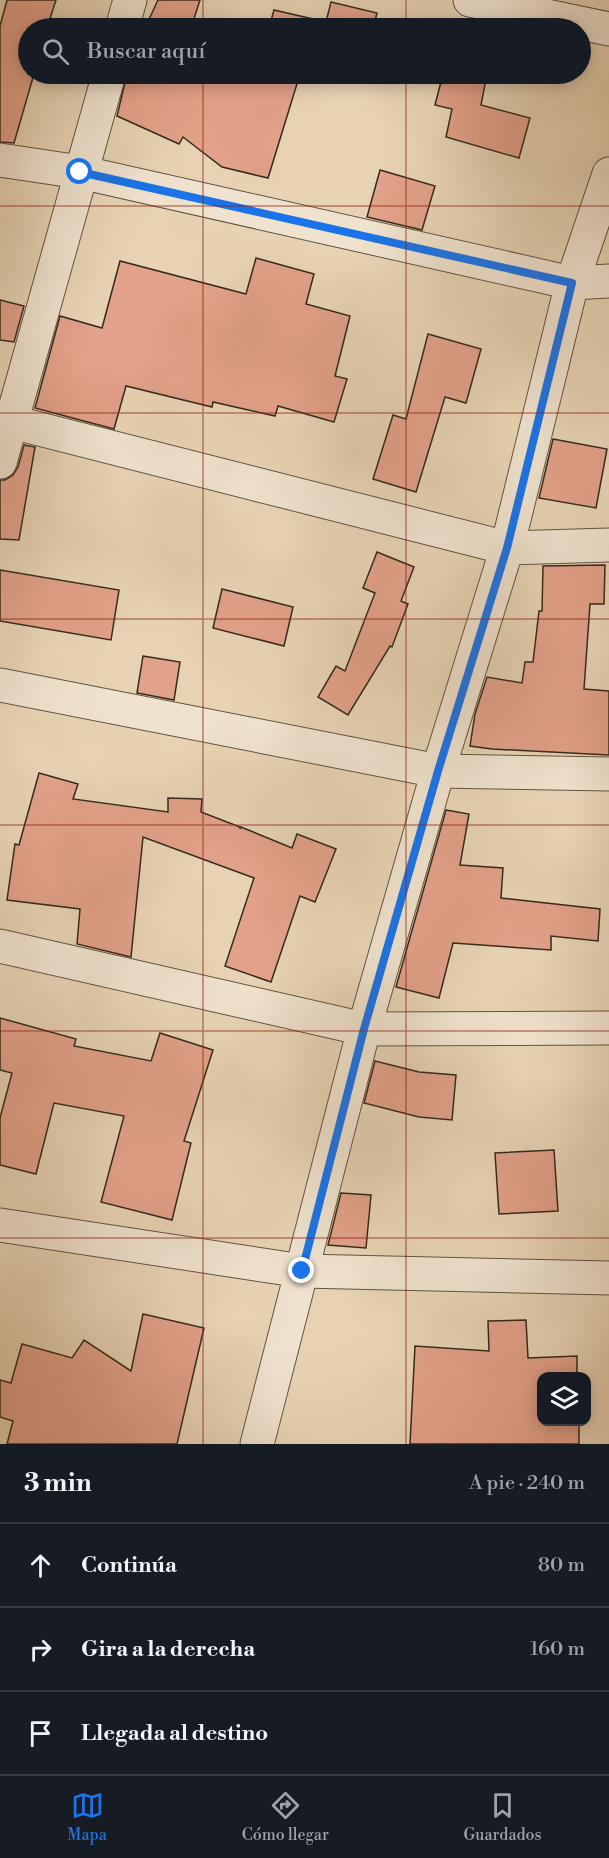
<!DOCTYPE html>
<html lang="es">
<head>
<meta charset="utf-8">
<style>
  :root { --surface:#171b24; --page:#20242c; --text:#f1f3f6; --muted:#9ea1a6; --line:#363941; --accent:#1a73e8 }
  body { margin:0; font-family:"Libre Bodoni",serif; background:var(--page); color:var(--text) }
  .controls { position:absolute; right:18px; bottom:18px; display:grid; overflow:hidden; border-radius:12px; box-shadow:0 3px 15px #0003 }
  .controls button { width:54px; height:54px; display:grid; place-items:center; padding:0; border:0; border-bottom:2px solid var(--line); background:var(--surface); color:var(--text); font:30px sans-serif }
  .stop { position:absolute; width:18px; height:18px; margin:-14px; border:4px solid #1a73e8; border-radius:50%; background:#fff }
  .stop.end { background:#1a73e8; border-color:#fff; box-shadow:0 2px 6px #0008 }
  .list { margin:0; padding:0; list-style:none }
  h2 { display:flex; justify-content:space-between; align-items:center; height:78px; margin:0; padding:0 24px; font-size:26px }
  h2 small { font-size:20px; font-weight:400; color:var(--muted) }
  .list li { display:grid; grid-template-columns:39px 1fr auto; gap:18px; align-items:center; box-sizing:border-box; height:84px; padding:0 24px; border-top:2px solid var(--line) }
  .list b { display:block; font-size:22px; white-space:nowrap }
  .list em { font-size:20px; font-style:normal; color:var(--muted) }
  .icon { flex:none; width:33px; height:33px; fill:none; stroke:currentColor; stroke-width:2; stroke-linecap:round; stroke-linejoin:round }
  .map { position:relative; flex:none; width:609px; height:1444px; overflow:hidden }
  .search { position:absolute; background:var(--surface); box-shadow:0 3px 15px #0003; left:18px; right:18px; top:18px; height:66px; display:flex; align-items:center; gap:15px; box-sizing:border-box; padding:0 21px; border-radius:33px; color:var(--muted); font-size:22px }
  .sheet { height:330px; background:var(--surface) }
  nav { display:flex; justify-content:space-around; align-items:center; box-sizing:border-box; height:84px; border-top:2px solid var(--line); background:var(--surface); font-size:16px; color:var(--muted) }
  nav a { display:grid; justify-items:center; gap:3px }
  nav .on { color:var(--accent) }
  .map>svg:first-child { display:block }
  .building { fill:#e2a189; stroke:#352a1d; stroke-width:1.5 }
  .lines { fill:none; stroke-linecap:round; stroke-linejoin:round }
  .street-casing { stroke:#625443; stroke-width:35 }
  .street { stroke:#efe2ce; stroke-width:33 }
  .route { stroke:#1a73e8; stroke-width:8 }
  .grid { fill:none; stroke:#8f2418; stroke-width:1.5; stroke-opacity:0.55 }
</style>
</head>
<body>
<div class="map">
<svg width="609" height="1444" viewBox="0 0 609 1444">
  <rect width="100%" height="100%" fill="#e7d3b4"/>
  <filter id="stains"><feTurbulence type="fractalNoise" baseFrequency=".00333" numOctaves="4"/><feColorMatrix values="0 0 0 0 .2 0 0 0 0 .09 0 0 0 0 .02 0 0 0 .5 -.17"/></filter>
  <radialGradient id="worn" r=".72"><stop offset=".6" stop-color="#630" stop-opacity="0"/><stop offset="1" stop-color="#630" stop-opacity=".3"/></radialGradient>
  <!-- building -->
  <g class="building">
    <polygon points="7,0 56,0 47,28 28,28 28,74 34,74 14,143 0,142 0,26"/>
    <polygon points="158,0 200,0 191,28 145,28"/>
    <polygon points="331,2 377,13 373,28 269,28 274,10 326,22"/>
    <polygon points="127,74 300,74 268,178 222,167 183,137 179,144 117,116"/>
    <polygon points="443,74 487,74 481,105 530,118 519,158 446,137 452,109 435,105"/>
    <polygon points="380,170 435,186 422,230 367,217"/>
    <polygon points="256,258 314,274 306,304 350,316 335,376 347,379 334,422 278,406 275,416 213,402 212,407 126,386 114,429 35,408 60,316 102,328 120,261 246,294"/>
    <polygon points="0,300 24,306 14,342 0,340"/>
    <polygon points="428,334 481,349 466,403 445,397 416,492 373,479 393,415 406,419"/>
    <polygon points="553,439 607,449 596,508 539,498"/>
    <polygon points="24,445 35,447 19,540 0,539 0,480 5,480 13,475 18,467"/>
    <polygon points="377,552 414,567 401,601 408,604 392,647 390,646 348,715 318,697 336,666 345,671 375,593 363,588"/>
    <polygon points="605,565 604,604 590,604 584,689 609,691 609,755 492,749 470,746 475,714 487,677 522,683 525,662 533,662 539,611 542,611 543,566"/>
    <polygon points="0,570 119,590 111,640 0,621"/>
    <polygon points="222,589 293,607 284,646 213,628"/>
    <polygon points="143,656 180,662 174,700 137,693"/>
    <polygon points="39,773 78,784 73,799 168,812 168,798 202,799 201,812 240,827 240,829 241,827 292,848 297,834 336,849 315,902 300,896 271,982 225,966 254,878 143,837 131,957 77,944 80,909 7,900 15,844 19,845"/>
    <polygon points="446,810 469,814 460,865 503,868 501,898 600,909 598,941 551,936 551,950 453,943 439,998 396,987"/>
    <polygon points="0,1018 76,1039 74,1046 151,1061 160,1033 213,1050 184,1141 191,1143 172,1220 101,1202 124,1116 54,1103 36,1174 0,1165 0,1118 12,1073 0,1070"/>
    <polygon points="375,1061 419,1072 456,1075 452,1120 419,1117 364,1103"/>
    <polygon points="554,1150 558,1211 499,1214 495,1153"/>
    <polygon points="341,1193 371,1195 366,1248 328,1245"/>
    <polygon points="143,1314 204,1328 177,1444 7,1444 13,1421 0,1417 0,1380 11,1383 22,1344 72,1358 84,1340 131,1371"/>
    <polygon points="526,1320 528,1358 577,1356 577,1377 542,1377 542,1422 579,1422 579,1444 410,1444 415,1346 489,1351 488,1321"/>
  </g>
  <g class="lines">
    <!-- street casing -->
    <g class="street-casing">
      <g id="street">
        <polyline points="470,0 609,29"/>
        <polyline points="122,28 130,0"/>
        <polyline points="0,160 80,172 572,283 609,281"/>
        <polyline points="0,419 507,548 609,545"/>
        <polyline points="0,462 109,74"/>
        <polyline points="0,685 438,771 609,774"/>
        <polyline points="0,946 364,1029 609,1028"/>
        <polyline points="0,1225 302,1271 609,1278"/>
        <polyline points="257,1444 364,1029 438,771 507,548 572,283 609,174"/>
      </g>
    </g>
    <!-- street -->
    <use href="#street" class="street"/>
  </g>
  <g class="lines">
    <!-- route -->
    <polyline class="route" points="80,172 572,283 507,548 438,771 364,1029 302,1271"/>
  </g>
  <!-- grid -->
  <path class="grid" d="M203,0v28M406,0v28M203,74v1370M406,74v1370M0,206h609M0,413h609M0,619h609M0,825h609M0,1031h609M0,1238h609"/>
  <rect width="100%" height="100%" filter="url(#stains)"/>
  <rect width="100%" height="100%" fill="url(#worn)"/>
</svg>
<div class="controls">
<button><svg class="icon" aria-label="layers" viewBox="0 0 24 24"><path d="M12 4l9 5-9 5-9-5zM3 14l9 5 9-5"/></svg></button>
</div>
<div class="stop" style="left:80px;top:172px"></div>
<div class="stop end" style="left:302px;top:1271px"></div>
<div class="search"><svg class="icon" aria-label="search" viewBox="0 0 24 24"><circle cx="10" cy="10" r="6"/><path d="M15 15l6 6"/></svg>Buscar aquí</div>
</div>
<section class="sheet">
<h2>3 min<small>A pie · 240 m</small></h2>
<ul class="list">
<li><svg class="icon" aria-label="ahead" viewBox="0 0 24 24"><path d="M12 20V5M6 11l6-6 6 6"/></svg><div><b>Continúa</b></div><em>80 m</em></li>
<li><svg class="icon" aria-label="right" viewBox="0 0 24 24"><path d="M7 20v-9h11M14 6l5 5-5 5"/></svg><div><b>Gira a la derecha</b></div><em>160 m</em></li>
<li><svg class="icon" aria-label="arrive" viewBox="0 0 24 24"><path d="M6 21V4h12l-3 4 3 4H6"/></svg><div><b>Llegada al destino</b></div></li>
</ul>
</section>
<nav>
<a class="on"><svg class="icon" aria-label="map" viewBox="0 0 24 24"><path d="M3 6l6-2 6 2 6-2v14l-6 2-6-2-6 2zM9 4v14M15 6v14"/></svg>Mapa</a>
<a><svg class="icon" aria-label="directions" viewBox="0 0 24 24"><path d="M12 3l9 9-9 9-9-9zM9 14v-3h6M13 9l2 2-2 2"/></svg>Cómo llegar</a>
<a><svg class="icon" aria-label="saved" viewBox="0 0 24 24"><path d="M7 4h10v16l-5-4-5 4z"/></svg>Guardados</a>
</nav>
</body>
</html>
